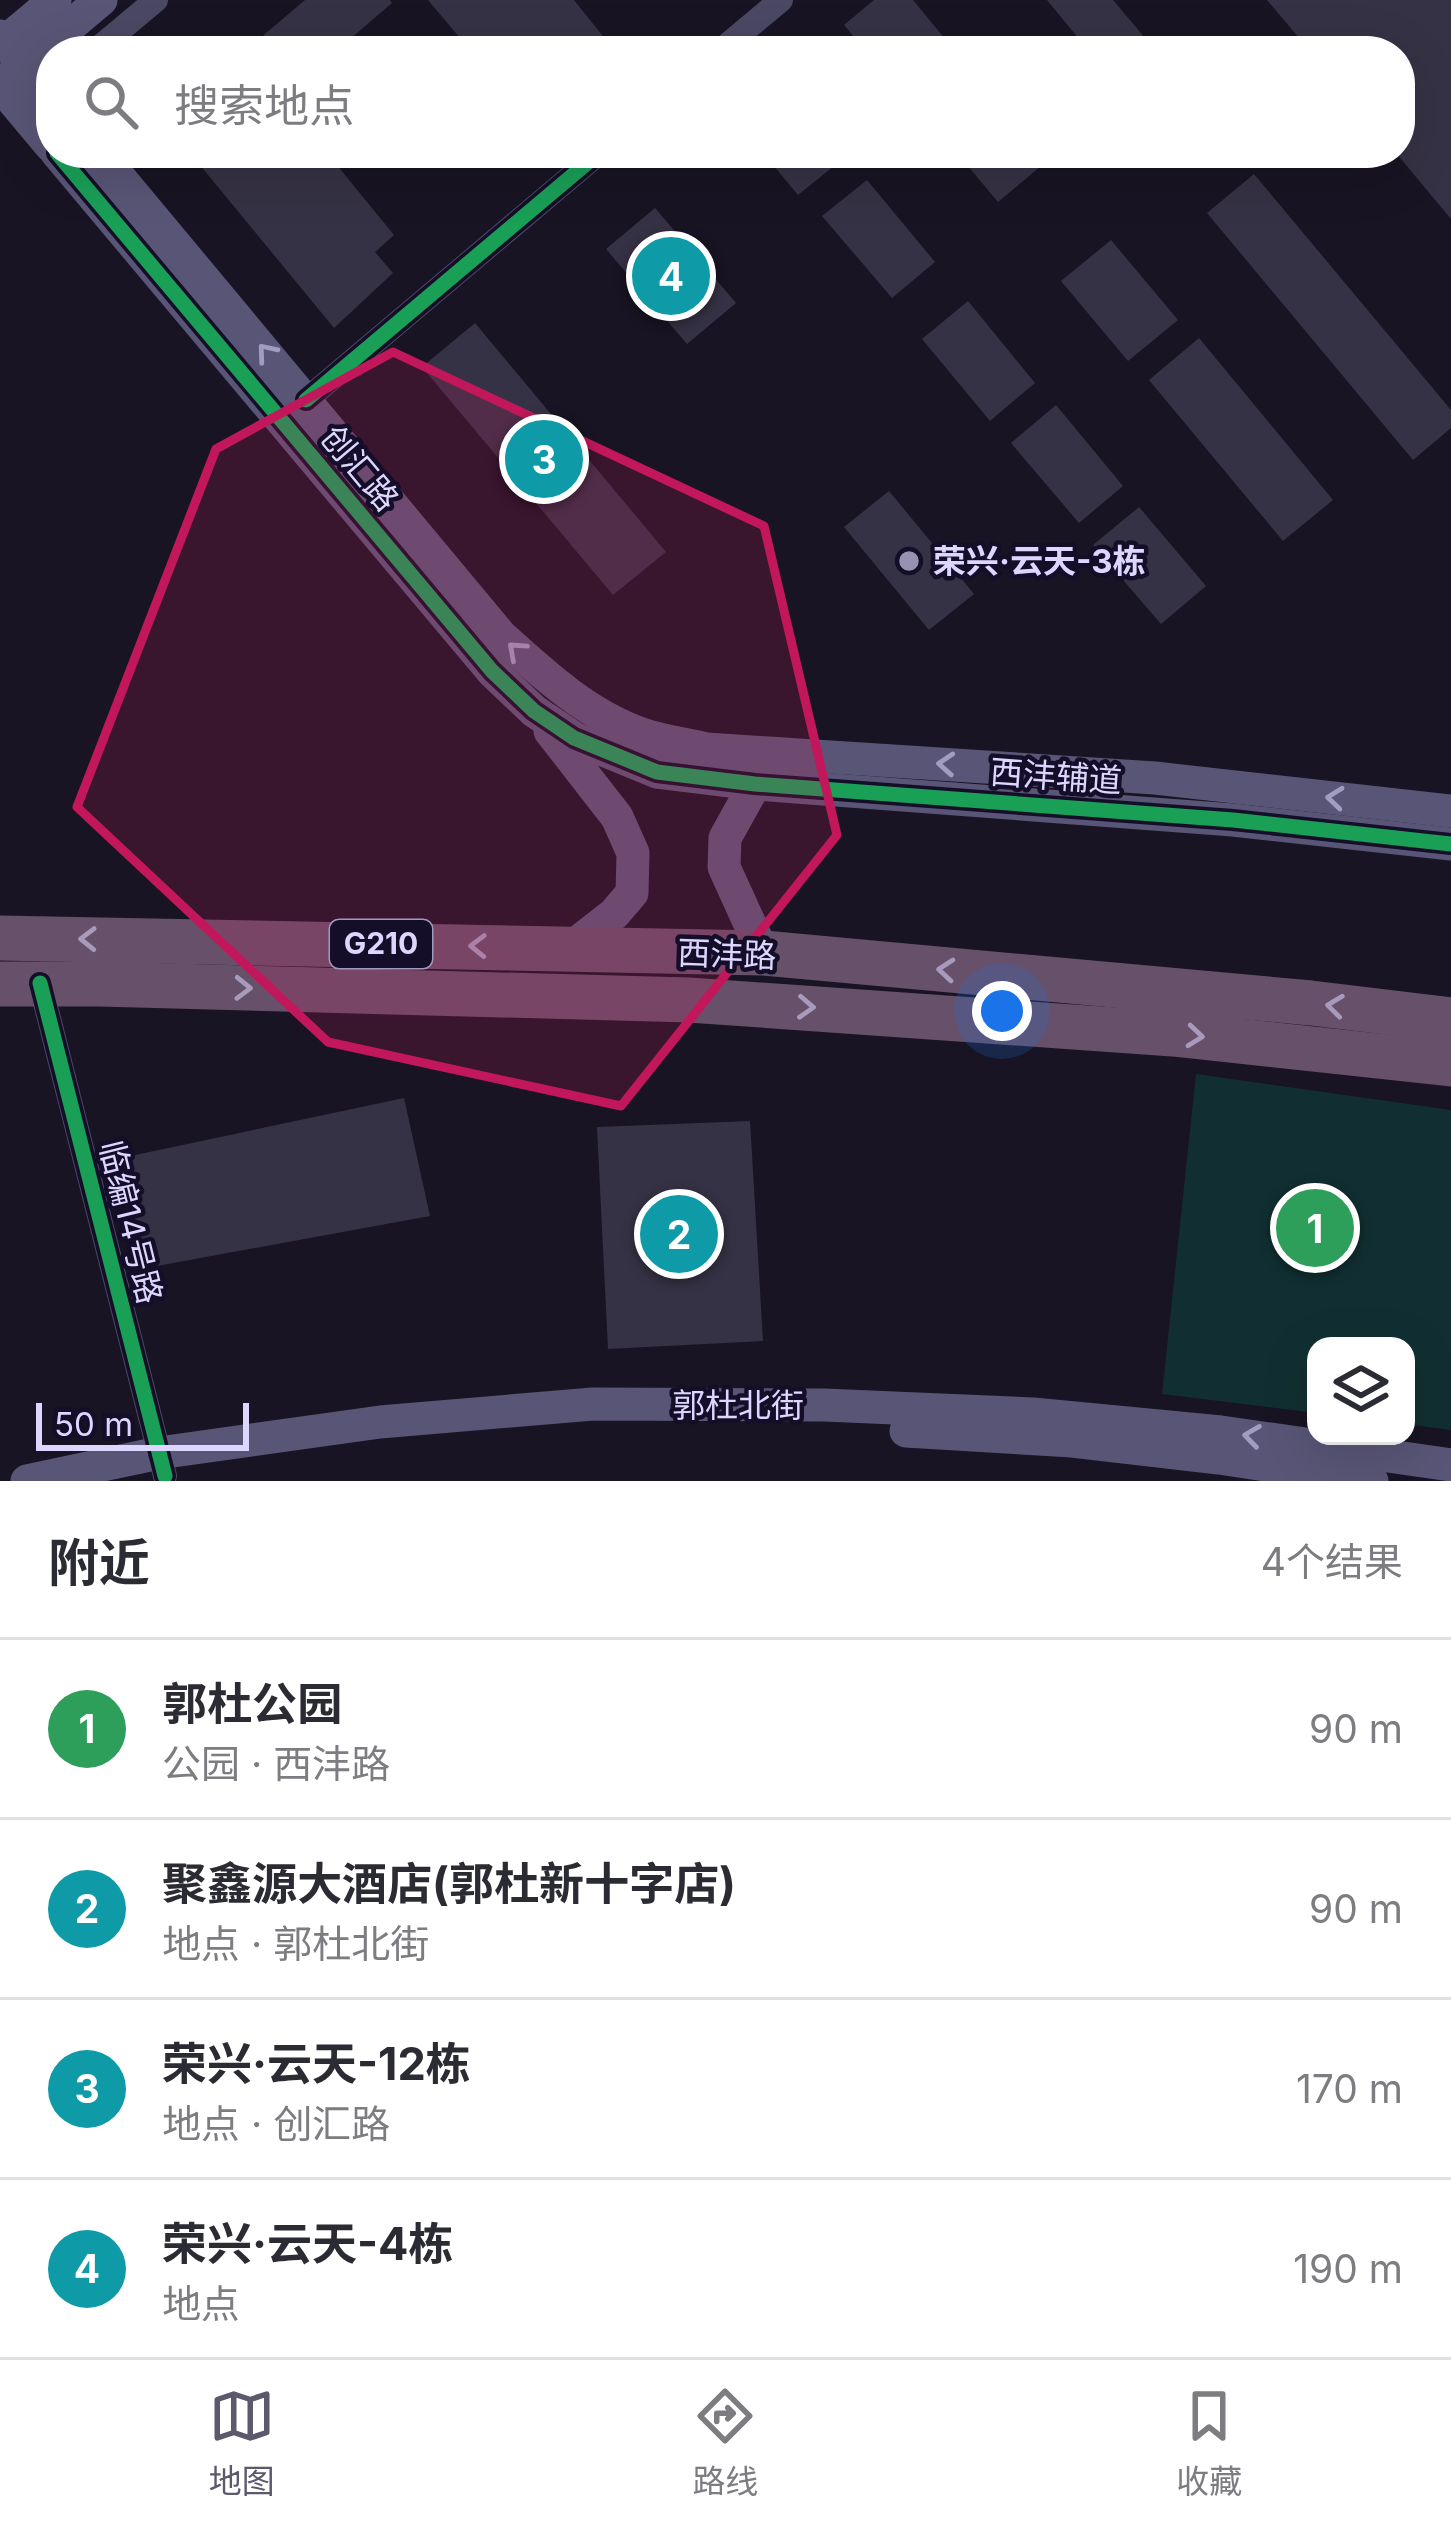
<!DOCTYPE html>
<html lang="zh">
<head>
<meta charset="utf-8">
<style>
  :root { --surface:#fff; --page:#f2f2f3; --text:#2b2b33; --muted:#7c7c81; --line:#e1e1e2; --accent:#5c596c }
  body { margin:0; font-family:Inter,"Noto Sans SC",sans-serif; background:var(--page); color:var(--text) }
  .controls { position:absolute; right:36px; bottom:36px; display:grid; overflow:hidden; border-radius:24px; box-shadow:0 12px 48px #0002 }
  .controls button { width:108px; height:108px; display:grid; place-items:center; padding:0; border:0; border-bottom:3px solid var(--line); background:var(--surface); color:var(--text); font:60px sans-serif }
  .scale { position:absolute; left:36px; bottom:30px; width:213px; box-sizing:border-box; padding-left:12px; border:6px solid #ddd6ff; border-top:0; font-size:33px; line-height:42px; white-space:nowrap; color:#ddd6ff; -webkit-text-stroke:9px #140e29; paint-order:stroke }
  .you { position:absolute; left:1002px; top:1011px; width:42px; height:42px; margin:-30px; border:9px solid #fff; border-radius:50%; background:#1a73e8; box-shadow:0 0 0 18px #1a73e833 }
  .badge { display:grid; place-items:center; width:78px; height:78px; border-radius:50%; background:var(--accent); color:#fff; font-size:39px; font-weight:700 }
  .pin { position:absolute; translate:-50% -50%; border:6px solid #fff; box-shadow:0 3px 12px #0006 }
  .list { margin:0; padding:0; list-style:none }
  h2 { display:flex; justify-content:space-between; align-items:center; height:156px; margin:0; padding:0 48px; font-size:51px }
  h2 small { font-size:39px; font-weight:400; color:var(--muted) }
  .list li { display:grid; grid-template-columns:78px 1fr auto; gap:36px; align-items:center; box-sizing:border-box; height:180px; padding:0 48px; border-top:3px solid var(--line) }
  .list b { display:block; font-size:45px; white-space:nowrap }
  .list p { margin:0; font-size:39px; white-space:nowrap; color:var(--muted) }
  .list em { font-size:39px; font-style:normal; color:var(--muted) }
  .icon { flex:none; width:66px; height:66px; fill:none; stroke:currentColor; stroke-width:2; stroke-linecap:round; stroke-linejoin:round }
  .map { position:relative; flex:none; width:1451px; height:1481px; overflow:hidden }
  .search { position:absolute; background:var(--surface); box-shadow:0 12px 48px #0002; left:36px; right:36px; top:36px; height:132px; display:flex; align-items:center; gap:30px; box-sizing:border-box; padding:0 42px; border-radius:48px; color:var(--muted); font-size:45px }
  .sheet { height:876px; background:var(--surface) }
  nav { display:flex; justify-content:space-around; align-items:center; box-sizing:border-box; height:168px; border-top:3px solid var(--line); background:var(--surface); font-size:33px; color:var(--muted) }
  nav a { display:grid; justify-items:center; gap:6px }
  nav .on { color:var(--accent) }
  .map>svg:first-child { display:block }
  .green { fill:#112f32 }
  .building { fill:#363245 }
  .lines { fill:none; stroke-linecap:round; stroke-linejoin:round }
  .street { stroke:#4b4864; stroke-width:24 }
  .secondary { stroke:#595576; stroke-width:33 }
  .highway { stroke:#67506a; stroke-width:45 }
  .cycleway-casing { stroke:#140e29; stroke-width:22 }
  .cycleway { stroke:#1a9f57; stroke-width:15 }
  .oneway { stroke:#a29cc1 }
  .oneway2 { stroke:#a89abc }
  .marked { fill:#c2185b; fill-opacity:0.2; stroke:#c2185b; stroke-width:9; stroke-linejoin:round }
  .poi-dot { fill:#9892b2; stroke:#140e29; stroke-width:4.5 }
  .labels { text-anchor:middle; stroke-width:9; stroke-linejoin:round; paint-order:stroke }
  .shield { fill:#140e29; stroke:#a19abf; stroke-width:3 }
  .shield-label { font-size:30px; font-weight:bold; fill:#ddd6ff }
  .street-label { font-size:33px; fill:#ddd6ff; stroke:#140e29 }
  .poi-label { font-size:33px; font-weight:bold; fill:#ddd6ff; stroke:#140e29; text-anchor:start }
</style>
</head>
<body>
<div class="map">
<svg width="1451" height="1481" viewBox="0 0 1451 1481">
  <rect width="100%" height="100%" fill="#181423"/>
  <!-- green -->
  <polygon class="green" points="1196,1074 1451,1110 1451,1430 1406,1424 1406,1346 1316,1346 1316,1413 1162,1394"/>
  <!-- building -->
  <g class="building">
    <polygon points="305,0 390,0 392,3 336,51 245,51"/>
    <polygon points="428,0 574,0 610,45 604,51 471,51"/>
    <polygon points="874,0 913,0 955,51 866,51 844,25"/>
    <polygon points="1047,0 1113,0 1156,51 1089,51"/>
    <polygon points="1267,0 1451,0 1451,219 1396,153 1400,153 1400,51 1310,51"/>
    <polygon points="190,153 327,153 394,235 375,252 393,273 334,328"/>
    <polygon points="763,153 842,153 845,157 798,195"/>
    <polygon points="957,153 1042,153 1048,160 998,202"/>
    <polygon points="1174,153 1206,153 1187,168"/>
    <polygon points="1254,174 1451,410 1451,428 1413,460 1207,213"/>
    <polygon points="867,180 935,262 892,298 822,216"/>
    <polygon points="655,208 736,303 687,344 606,249"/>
    <polygon points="1111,240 1178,320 1128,361 1061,281"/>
    <polygon points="968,301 1035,383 990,421 922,339"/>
    <polygon points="475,323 666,552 613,595 422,367"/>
    <polygon points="1199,338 1333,500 1283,541 1149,380"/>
    <polygon points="1056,405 1123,486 1079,523 1011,443"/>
    <polygon points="889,491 974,594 929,630 844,527"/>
    <polygon points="1139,507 1206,586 1161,624 1093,545"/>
    <polygon points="404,1098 430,1216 146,1268 121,1158"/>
    <polygon points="750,1121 763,1341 608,1349 597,1127"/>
  </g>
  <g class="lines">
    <!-- street -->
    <g class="street">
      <polyline points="95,51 156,0"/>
      <polyline points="720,51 781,0"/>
      <polyline points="306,400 599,153"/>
      <polyline points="40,983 165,1476"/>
    </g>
    <!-- secondary -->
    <g class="secondary">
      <polyline points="0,36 51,96"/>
      <polyline points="0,46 55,0"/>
      <polyline points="0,85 101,0"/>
      <polyline points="0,85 51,146"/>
      <polyline points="57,153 492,671 534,711 574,738 657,772 755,784 1233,820 1451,844"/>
      <path d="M99,153l402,483c42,38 86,79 141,98 21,7 44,10 65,15l448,29 296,33"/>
      <polyline points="550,731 617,817 633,853 632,893 614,914 569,949"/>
      <polyline points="755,784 725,838 724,867 763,953"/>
      <polyline points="906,1431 1072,1441 1219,1458 1372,1481"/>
      <polyline points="27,1481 159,1453 380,1422 593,1404 824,1405 1033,1414 1221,1432 1451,1465"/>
    </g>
    <!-- highway -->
    <g class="highway">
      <polyline points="0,938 763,953 1311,1003 1451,1020"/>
      <polyline points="0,984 100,984 689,1000 1173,1034 1451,1064"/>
    </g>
    <!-- cycleway casing -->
    <g class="cycleway-casing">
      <g id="cycleway">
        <polyline points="57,153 492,671 534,711 574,738 657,772 755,784 1233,820 1451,844"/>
        <polyline points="306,400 599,153"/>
        <polyline points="40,983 165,1476"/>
      </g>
    </g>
    <!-- cycleway -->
    <use href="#cycleway" class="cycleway"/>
  </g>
  <!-- one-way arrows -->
  <defs><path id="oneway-chevron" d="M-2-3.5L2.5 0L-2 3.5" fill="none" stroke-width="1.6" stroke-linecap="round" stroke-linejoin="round" transform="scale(3)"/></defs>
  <g class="oneway">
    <use href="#oneway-chevron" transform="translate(266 352) rotate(-130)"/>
    <use href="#oneway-chevron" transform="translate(516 650) rotate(-138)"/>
    <use href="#oneway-chevron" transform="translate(946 764) rotate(-176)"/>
    <use href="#oneway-chevron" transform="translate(1335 798) rotate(-174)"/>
    <use href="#oneway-chevron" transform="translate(1252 1436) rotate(-172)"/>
  </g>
  <g class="oneway2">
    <use href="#oneway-chevron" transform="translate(88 939) rotate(-179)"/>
    <use href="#oneway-chevron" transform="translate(478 946) rotate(-179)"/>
    <use href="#oneway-chevron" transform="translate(946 970) rotate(-175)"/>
    <use href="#oneway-chevron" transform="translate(243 988) rotate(1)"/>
    <use href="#oneway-chevron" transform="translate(1335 1006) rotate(-173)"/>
    <use href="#oneway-chevron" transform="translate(806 1007) rotate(3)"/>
    <use href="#oneway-chevron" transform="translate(1195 1036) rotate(6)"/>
  </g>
  <!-- marked area -->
  <path class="marked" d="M393,352l371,174 73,309 -216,271 -293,-64 -251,-235 139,-358z"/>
  <!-- markers -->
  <circle class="poi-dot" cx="909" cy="561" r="12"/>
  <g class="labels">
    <!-- shield labels -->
    <rect class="shield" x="330" y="920" width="102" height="48" rx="9"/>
    <g class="shield-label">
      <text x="381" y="954">G210</text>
    </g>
    <!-- street labels -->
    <g class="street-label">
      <text transform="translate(360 468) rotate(50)" y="12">创汇路</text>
      <text transform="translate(1056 776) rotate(4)" y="12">西沣辅道</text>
      <text transform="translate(727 954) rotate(2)" y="12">西沣路</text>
      <text transform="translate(131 1222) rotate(76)" y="12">临编14号路</text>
      <text x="738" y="1417">郭杜北街</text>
    </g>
    <!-- poi labels -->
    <g class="poi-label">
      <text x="933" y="573">荣兴·云天-3栋</text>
    </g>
  </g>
</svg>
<div class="controls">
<button><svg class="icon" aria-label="layers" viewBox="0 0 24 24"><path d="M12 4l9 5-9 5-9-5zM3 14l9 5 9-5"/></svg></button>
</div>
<div class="scale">50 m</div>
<div class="you"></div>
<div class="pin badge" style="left:1315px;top:1228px;background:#2e9e5b">1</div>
<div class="pin badge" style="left:679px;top:1234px;background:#0f9aa8">2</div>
<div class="pin badge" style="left:544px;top:459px;background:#0f9aa8">3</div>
<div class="pin badge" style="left:671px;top:276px;background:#0f9aa8">4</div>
<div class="search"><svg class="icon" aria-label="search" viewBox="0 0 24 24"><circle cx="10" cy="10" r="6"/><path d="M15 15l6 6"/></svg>搜索地点</div>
</div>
<section class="sheet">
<h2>附近<small>4个结果</small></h2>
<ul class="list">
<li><span class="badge" style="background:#2e9e5b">1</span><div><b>郭杜公园</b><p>公园 · 西沣路</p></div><em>90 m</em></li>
<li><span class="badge" style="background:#0f9aa8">2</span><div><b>聚鑫源大酒店(郭杜新十字店)</b><p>地点 · 郭杜北街</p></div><em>90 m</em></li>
<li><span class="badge" style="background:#0f9aa8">3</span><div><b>荣兴·云天-12栋</b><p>地点 · 创汇路</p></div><em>170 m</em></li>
<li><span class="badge" style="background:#0f9aa8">4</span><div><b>荣兴·云天-4栋</b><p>地点</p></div><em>190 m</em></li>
</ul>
</section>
<nav>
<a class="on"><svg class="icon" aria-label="map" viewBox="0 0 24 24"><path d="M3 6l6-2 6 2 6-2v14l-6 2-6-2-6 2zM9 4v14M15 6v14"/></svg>地图</a>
<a><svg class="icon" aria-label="directions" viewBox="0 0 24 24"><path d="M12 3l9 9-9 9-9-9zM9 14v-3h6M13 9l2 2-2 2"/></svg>路线</a>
<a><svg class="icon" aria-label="saved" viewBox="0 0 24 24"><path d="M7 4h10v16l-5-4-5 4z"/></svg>收藏</a>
</nav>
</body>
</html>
